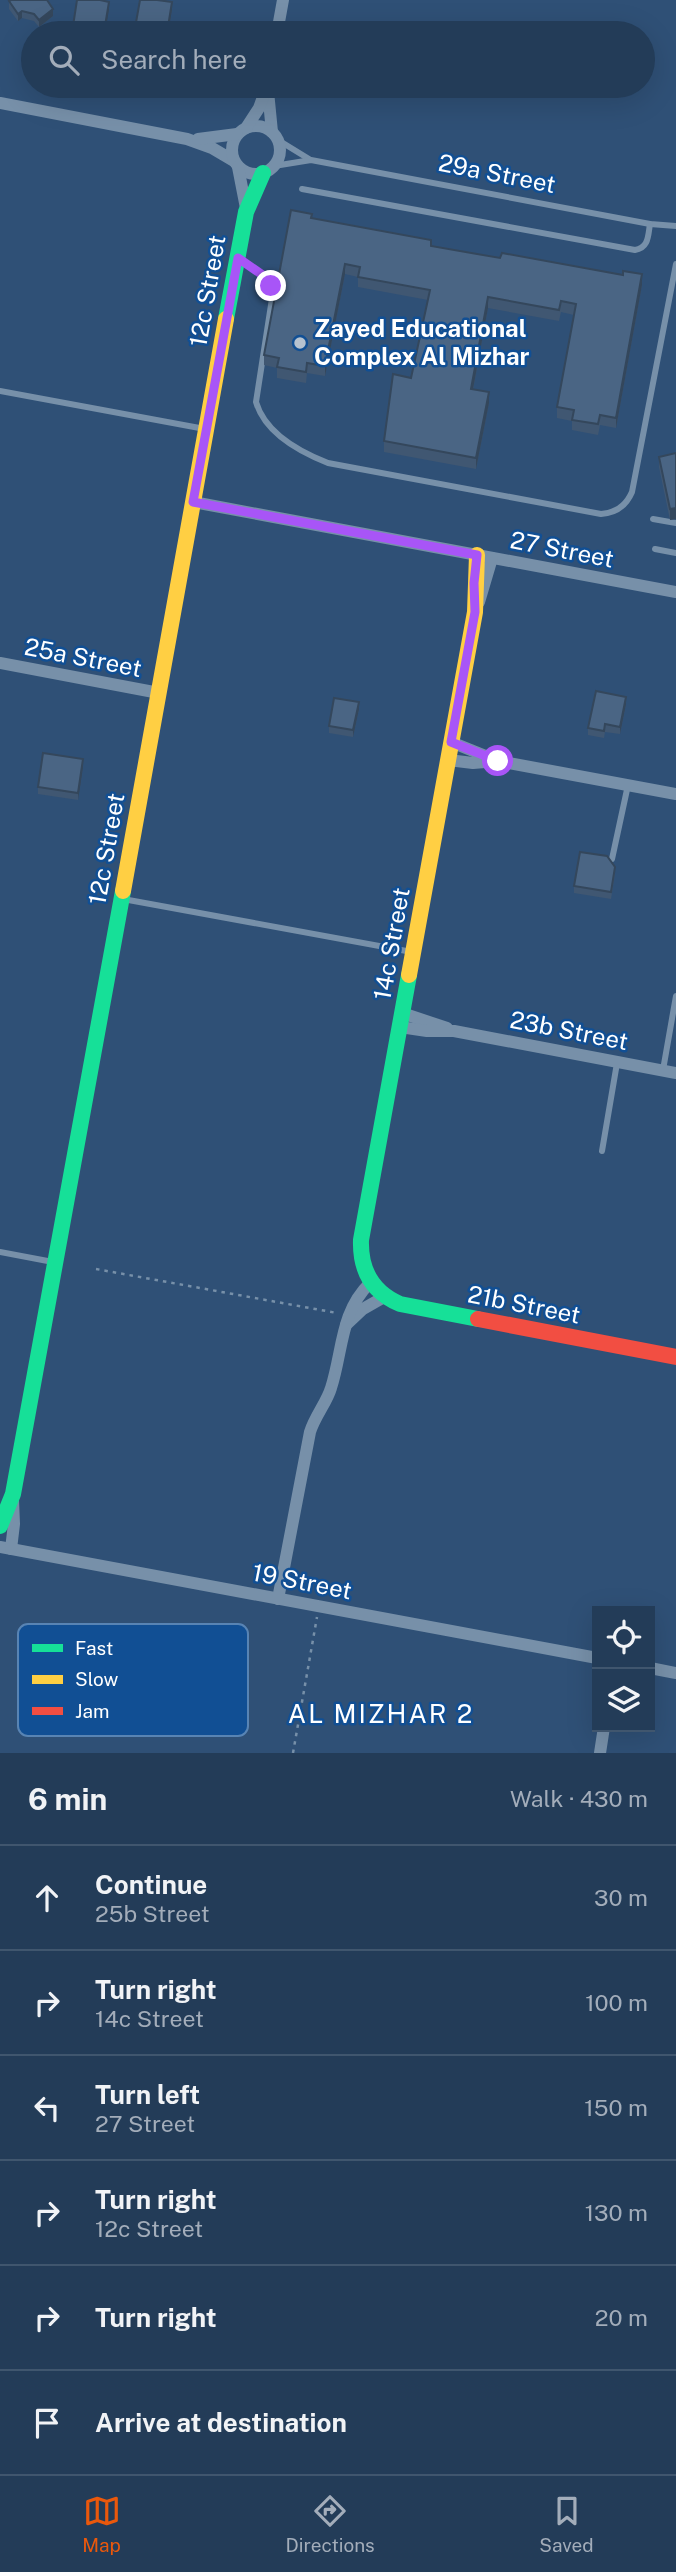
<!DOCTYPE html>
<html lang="en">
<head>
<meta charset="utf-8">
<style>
  :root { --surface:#233c58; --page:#2b435e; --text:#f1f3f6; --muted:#a3adba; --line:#40566e; --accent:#ea580c }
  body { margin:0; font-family:"Public Sans",sans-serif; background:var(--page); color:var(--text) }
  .controls { position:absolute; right:21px; bottom:21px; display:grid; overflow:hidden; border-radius:0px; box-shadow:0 7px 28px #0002 }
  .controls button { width:63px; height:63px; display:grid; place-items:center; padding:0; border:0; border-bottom:2px solid var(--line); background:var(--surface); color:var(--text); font:35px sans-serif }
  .stop { position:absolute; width:21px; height:21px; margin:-16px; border:5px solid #a855f7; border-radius:50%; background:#fff }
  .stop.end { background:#a855f7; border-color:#fff; box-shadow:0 2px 7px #0008 }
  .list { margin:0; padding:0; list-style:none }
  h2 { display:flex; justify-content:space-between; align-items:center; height:91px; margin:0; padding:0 28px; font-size:30px }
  h2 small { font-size:23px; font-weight:400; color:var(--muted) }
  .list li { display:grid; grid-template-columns:46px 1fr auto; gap:21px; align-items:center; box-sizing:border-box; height:105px; padding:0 28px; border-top:2px solid var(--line) }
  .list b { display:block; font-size:26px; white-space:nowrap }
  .list p { margin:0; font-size:23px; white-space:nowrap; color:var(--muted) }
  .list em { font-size:23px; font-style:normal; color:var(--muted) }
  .icon { flex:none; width:38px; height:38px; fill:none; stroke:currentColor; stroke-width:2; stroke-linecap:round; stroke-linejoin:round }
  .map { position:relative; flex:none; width:676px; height:1753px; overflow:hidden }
  .search { position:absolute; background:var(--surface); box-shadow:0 7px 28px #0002; left:21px; right:21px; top:21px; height:77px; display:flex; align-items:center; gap:18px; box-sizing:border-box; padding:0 24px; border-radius:38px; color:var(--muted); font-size:26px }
  .sheet { height:721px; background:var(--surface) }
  nav { display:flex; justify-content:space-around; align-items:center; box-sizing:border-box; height:98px; border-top:2px solid var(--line); background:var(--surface); font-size:19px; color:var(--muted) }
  nav a { display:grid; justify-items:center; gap:4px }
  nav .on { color:var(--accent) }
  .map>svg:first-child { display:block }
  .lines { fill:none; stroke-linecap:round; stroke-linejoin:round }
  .path { stroke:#7790a9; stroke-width:2.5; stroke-dasharray:3.5 5; stroke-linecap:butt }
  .lane { stroke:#7790a9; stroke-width:6 }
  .street { stroke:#7790a9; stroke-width:12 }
  .fast { stroke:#16e098; stroke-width:16 }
  .slow { stroke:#ffcf43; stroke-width:16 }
  .jam { stroke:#f24e42; stroke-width:16 }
  .wall { fill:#405772 }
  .shaded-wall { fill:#34475c }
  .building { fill:#4a6584; stroke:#34475c; stroke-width:2 }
  .route { stroke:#a855f7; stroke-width:9 }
  .poi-dot { fill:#b6c2cf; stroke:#114f94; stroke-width:2.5 }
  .labels { text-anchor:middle; stroke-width:5; stroke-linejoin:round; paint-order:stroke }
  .street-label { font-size:24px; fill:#fff; stroke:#114f94 }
  .poi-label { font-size:24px; font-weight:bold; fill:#fff; stroke:#114f94; text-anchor:start }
  .neighbourhood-label { font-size:26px; letter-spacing:2px; fill:#fff; stroke:#114f94 }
  .key { fill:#114f94; stroke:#5884b4; stroke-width:2 }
  .key-label { font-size:19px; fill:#fff }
</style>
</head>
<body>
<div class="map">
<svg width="676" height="1753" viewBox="0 0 676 1753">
  <rect width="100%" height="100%" fill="#2f5076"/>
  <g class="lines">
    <!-- path -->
    <g class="path">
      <polyline points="96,1269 337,1313"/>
      <polyline points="293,1753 317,1617"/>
    </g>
    <!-- lane -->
    <g class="lane">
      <polyline points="278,140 309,159"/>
      <polyline points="274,166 311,160 650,224 676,226"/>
      <path d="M302,189l333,61c14,-2 13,-15 15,-26"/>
      <path d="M239,258l25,18 9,16 -17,110c9,31 44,50 72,61l273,51c15,-1 25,-8 31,-22l44,-228"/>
      <polyline points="0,391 205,429"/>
      <polyline points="653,519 676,523"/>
      <polyline points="655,549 676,553"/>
      <polyline points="612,859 628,785"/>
      <polyline points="123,899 412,952"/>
      <polyline points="663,1070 676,996"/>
      <polyline points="602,1151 617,1063"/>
      <polyline points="0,1252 53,1262"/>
    </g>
    <!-- street -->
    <g class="street">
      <polyline points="277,33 283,0"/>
      <polyline points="268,91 272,132"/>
      <polyline points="0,103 187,139 212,148 234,161"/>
      <circle cx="256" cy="150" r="24"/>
      <polyline points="246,128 259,108 267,86"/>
      <polyline points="198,139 237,134"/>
      <polyline points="238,167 246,208"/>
      <polyline points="193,502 676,592"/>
      <polyline points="479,602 492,558"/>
      <polyline points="0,663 159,693"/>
      <polyline points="451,742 498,761 676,794"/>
      <polyline points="448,760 473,763 497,761"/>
      <polyline points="402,1013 447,1028"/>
      <polyline points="400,1027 427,1031 454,1031 676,1073"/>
      <polyline points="346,1325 363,1309 384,1297"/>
      <polyline points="0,1547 597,1658"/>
      <polyline points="11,1549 14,1524 13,1500"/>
      <path d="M278,1599l32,-167c5,-16 17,-30 21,-44 12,-37 9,-76 39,-105"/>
      <polyline points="650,1668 676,1673"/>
      <polyline points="600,1753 604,1727"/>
    </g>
    <!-- fast -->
    <g class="fast">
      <polyline points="226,319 246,212 263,173"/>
      <path d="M409,975l-48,265c-1,30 11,52 39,64l78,15"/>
      <polyline points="0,1526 13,1494 123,891"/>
    </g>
    <!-- slow -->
    <g class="slow">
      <polyline points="123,891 226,319"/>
      <polyline points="409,975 475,612 477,555"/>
    </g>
    <!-- jam -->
    <polyline class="jam" points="478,1319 676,1357"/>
  </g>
  <!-- wall -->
  <g class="wall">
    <polygon points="9,1 53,16 39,27 34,21 22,18 18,21 9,9"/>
    <polygon points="109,9 104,33 91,31 91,33 73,33 73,26"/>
    <polygon points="172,9 168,33 135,33 135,28"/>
    <polygon points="312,218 431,246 642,285 616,428 600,425 598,435 572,430 572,421 557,418 557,407 574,315 561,312 559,321 488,308 473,390 489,403 476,469 384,452 384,441 411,378 428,300 358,287 358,277 345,274 325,376 307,373 306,383 277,378 277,368 264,365 264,355"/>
    <polygon points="676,453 676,519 670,520 659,467 659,457"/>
    <polygon points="626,704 620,734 605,732 604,738 588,735 588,728"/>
    <polygon points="359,709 353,737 329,733 329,726"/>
    <polygon points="83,767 78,800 38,794 38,787"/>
    <polygon points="615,874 611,899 574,893 574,886"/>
  </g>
  <!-- shaded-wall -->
  <g class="shaded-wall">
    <polygon points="109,2 109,9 105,33 105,26"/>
    <polygon points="172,2 172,9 168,33 167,33"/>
    <polygon points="53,9 53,16 39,27 39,20"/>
    <polygon points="22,11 22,18 18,21 18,14"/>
    <polygon points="345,264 345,274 325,376 325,366"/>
    <polygon points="642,274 642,285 616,428 616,418"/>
    <polygon points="488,297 488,308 471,400 471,389"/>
    <polygon points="489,392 489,403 476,469 476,458"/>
    <polygon points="676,508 676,519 670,520 670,509"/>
    <polygon points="626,697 626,704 620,734 620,727"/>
    <polygon points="359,702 359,709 353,737 353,730"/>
    <polygon points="83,759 83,767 78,800 78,793"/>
  </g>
  <!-- building -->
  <g class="building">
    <polygon points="11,0 47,0 53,9 39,20 34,14 22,11 18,14 9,1"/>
    <polygon points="77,0 100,0 109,2 105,26 91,24 90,29 73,26"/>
    <polygon points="140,0 157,0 172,2 167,33 135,28"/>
    <polygon points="291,210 312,214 311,218 431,240 431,246 500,258 502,253 623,275 623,271 642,274 616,418 600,415 598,424 572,420 574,410 557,407 576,304 561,301 559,310 488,297 471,389 489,392 476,458 384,441 393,374 411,378 430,290 358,277 360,267 345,264 325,366 307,363 306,372 277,367 279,358 264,355"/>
    <polygon points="676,453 676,508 670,509 659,457"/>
    <polygon points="596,691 626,697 620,727 605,724 604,731 588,728"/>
    <polygon points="334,698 359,702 353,730 329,726"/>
    <polygon points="43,753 83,759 78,793 38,787"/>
    <polygon points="580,852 607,856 615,867 611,892 574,886"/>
  </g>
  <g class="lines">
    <!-- route -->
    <polyline class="route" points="271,286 264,276 238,258 193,502 477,555 474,583 475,612 451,742 498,761"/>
  </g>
  <!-- markers -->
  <circle class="poi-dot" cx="300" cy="343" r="7"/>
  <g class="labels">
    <!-- street labels -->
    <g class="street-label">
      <text transform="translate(497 174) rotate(11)" y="8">29a Street</text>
      <text transform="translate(208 291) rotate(-80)" y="8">12c Street</text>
      <text transform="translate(562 550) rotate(11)" y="8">27 Street</text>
      <text transform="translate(83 658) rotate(11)" y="8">25a Street</text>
      <text transform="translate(107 849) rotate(-80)" y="8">12c Street</text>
      <text transform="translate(392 944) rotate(-80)" y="8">14c Street</text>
      <text transform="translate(569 1031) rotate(11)" y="8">23b Street</text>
      <text transform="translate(524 1305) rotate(11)" y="8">21b Street</text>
      <text transform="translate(302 1582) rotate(11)" y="8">19 Street</text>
    </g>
    <!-- poi labels -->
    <g class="poi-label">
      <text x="314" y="337">Zayed Educational<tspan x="314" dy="28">Complex Al Mizhar</tspan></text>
    </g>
    <!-- neighbourhood labels -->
    <g class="neighbourhood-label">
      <text x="381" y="1723">AL MIZHAR 2</text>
    </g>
  </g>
  <!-- legend -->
  <rect x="18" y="1624" width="230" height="112" rx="10" class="key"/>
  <rect x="32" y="1644" width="31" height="8" fill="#16e098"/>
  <rect x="32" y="1675" width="31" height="9" fill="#ffcf43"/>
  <rect x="32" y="1707" width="31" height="8" fill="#f24e42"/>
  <g class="key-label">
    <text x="75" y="1655">Fast</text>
    <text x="75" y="1686">Slow</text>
    <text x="75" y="1718">Jam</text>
  </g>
</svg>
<div class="controls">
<button><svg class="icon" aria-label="locate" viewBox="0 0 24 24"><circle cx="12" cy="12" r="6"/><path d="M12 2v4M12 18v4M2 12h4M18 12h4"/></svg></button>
<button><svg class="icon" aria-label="layers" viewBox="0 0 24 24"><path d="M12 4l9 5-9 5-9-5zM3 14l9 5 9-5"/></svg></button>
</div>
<div class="stop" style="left:498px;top:761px"></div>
<div class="stop end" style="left:271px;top:286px"></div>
<div class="search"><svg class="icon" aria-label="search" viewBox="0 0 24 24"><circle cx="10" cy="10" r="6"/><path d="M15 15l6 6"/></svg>Search here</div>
</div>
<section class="sheet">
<h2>6 min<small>Walk · 430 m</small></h2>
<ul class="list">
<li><svg class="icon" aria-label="ahead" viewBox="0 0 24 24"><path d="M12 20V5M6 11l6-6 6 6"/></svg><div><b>Continue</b><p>25b Street</p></div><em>30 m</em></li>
<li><svg class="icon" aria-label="right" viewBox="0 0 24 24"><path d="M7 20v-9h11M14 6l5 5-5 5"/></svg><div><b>Turn right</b><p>14c Street</p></div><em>100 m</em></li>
<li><svg class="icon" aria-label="left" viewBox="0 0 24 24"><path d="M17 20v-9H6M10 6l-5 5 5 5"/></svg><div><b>Turn left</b><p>27 Street</p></div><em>150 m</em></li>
<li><svg class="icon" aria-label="right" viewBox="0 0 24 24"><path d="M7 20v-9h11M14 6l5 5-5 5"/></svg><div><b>Turn right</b><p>12c Street</p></div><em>130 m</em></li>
<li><svg class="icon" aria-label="right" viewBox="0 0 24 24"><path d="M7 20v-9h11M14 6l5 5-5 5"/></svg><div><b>Turn right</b></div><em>20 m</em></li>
<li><svg class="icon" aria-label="arrive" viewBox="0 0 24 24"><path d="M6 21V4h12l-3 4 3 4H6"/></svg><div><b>Arrive at destination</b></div></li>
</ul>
</section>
<nav>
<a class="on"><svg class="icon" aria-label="map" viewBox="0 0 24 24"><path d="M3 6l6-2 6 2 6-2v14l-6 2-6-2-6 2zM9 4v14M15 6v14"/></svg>Map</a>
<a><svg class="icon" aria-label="directions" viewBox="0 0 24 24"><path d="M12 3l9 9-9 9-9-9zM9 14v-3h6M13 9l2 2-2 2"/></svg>Directions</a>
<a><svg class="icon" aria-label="saved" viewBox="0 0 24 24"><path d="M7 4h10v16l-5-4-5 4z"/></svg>Saved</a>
</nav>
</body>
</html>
